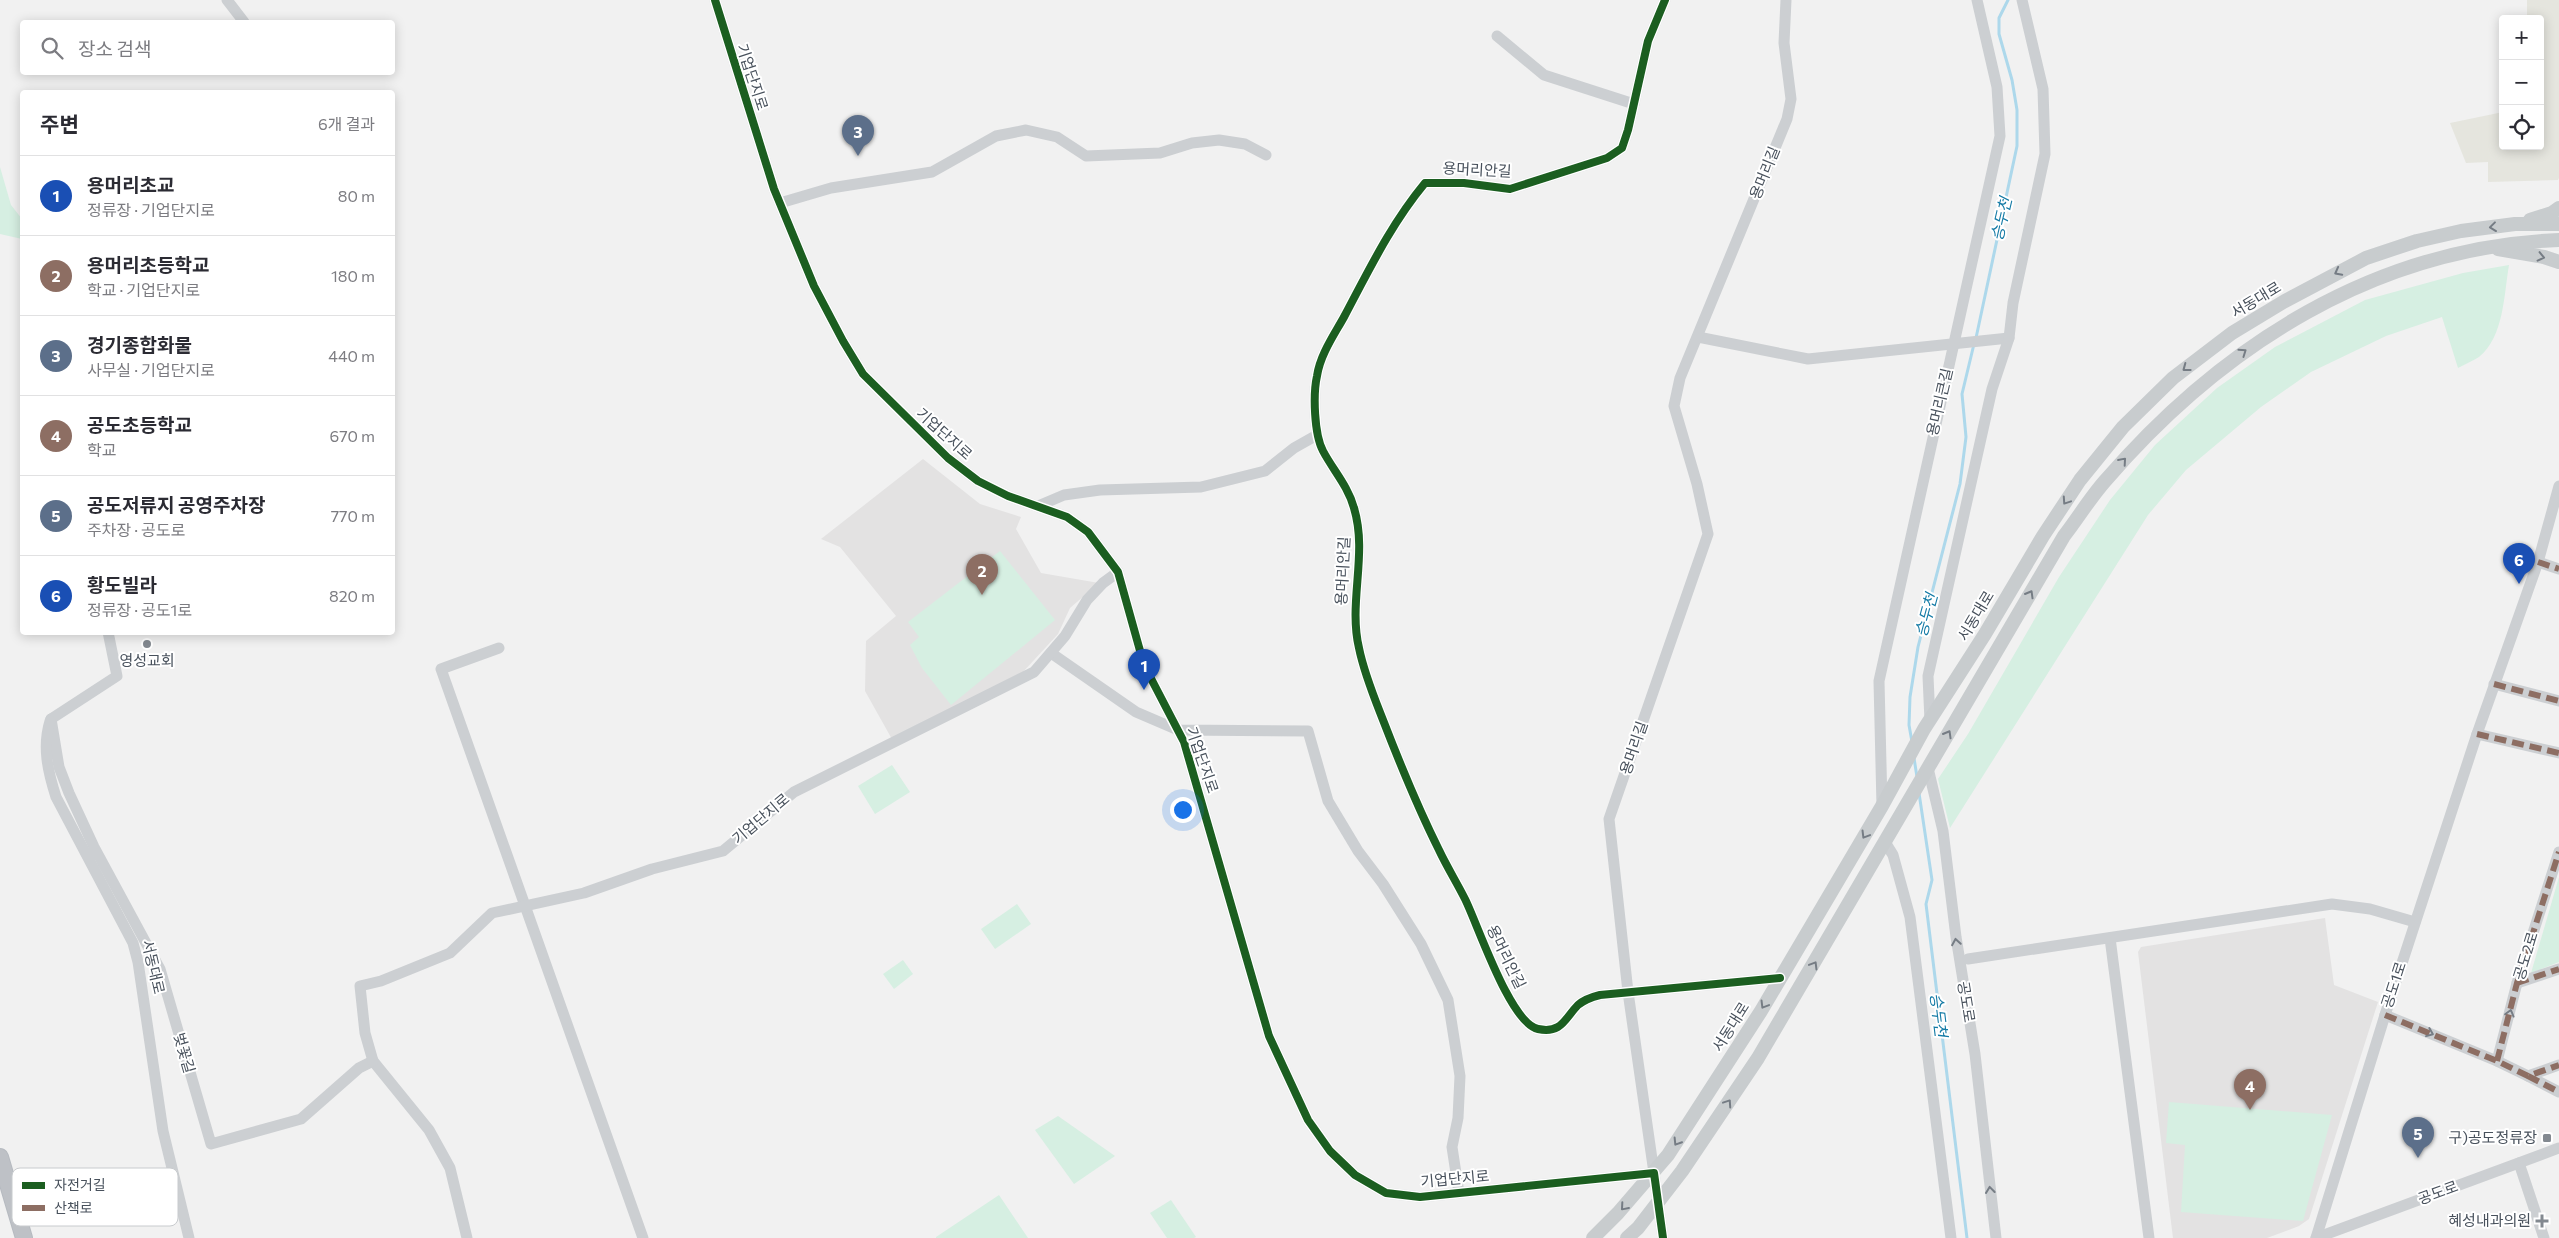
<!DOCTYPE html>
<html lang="ko">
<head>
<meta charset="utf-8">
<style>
  :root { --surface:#fff; --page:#f7f7f7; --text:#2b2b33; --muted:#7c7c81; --line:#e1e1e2; --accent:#ea580c }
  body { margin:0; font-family:Commissioner,"Noto Sans KR",sans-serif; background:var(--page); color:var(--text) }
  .controls { position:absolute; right:15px; top:15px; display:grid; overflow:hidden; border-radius:5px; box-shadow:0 2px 12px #0003 }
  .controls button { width:45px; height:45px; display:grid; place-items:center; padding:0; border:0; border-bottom:1px solid var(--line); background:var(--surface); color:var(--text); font:25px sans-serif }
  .you { position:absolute; left:1182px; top:809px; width:18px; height:18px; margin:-12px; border:4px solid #fff; border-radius:50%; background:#1a73e8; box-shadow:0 0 0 8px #1a73e833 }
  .badge { display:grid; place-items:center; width:32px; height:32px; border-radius:50%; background:var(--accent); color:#fff; font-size:16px; font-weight:700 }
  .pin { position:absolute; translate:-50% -41px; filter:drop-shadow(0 1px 2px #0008) }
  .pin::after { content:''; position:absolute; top:26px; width:18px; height:15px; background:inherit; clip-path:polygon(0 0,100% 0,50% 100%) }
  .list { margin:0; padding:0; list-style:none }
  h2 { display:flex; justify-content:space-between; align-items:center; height:65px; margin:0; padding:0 20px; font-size:21px }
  h2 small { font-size:16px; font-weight:400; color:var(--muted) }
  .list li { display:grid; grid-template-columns:32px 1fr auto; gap:15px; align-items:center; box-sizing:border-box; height:80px; padding:0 20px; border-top:1px solid var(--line) }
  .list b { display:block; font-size:19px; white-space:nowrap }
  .list p { margin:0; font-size:16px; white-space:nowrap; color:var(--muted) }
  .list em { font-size:16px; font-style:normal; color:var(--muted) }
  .icon { flex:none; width:28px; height:28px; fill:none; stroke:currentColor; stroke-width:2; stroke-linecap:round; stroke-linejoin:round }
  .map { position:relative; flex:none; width:2559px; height:1238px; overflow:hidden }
  .search { position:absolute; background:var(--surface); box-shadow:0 2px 12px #0003; left:20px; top:20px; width:375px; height:55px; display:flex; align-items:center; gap:12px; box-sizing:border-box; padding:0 18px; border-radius:5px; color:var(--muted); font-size:19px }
  .panel { position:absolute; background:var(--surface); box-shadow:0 2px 12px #0003; left:20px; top:90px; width:375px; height:545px; border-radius:5px }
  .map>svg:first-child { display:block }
  .commercial { fill:#e5e5de }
  .education { fill:#e3e2e2 }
  .green { fill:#d6efe2 }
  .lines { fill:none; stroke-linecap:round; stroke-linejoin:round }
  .stream { stroke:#add8eb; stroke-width:3 }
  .highway-casing { stroke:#b6bac0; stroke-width:18 }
  .minor { stroke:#cccfd2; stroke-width:11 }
  .major { stroke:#c8ccce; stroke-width:14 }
  .highway { stroke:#bec1c6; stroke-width:16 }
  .quiet { stroke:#8d6e63; stroke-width:6; stroke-dasharray:12 6; stroke-linecap:butt }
  .cycleway-casing { stroke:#fff; stroke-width:11 }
  .cycleway { stroke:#1b5e20; stroke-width:8 }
  .oneway { stroke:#757c84 }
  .oneway2 { stroke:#767d85 }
  .poi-dot { fill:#838990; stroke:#fff; stroke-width:2 }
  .labels { text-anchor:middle; stroke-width:4; stroke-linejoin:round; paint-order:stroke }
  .street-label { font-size:15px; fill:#48515c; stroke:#fff }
  .poi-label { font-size:15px; fill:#48515c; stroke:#fff; text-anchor:end }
  .water-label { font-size:16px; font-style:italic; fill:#137aa5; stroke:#fff }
  .key { fill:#fff; stroke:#c8cbce; stroke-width:1 }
  .key-label { font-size:14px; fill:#48515c }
</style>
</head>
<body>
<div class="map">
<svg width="2559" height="1238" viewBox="0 0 2559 1238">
  <rect width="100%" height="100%" fill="#f1f1f1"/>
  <!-- commercial -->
  <polygon class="commercial" points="2527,0 2559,0 2559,178 2558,180 2488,182 2488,162 2466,163 2450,123 2503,112 2503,146 2540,146 2540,19 2527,19"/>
  <!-- education -->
  <g class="education">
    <polygon points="923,459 980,504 1021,517 1016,529 1041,573 1099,583 1070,608 1058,634 1023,672 893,741 865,691 866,641 896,616 840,547 821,539"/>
    <polygon points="2325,918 2334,985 2378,1002 2309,1219 2299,1226 2267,1238 2173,1238 2138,952 2141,947"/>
  </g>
  <!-- green -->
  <g class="green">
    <polygon points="0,167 11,205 22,219 22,239 0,234"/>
    <path d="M2509,265c-5,29 -5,72 -30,92 -6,4 -14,7 -21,11l-16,-51 -56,19 -75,36 -50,35 -75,63 -38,45 -198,313 -12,-49 30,-45 91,-157 51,-77 45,-55 62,-57 58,-41 90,-47 98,-27z"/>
    <polygon points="1000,551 1055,620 951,705 922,668 910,645 919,637 908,622"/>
    <polygon points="892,765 910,792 875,814 858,786"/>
    <polygon points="2559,877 2559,962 2531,973"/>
    <polygon points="1017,904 1031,924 995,949 981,929"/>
    <polygon points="903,960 913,974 894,989 883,974"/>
    <polygon points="2169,1102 2332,1115 2303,1221 2181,1212 2185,1145 2166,1143"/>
    <polygon points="1058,1116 1115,1156 1074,1184 1035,1130"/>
    <polygon points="999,1195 1028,1238 936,1238 936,1237"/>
    <polygon points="1171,1200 1196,1237 1194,1238 1167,1238 1150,1213"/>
  </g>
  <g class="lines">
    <!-- stream -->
    <g class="stream">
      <polyline points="1976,338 2017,146 2017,110 2012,80 1999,34 1999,18 2008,0"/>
      <polyline points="1912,742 1909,725 1910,697 1918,647 1960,484 1966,437 1962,394 1974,344"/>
      <polyline points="1914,758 1917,777"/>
      <polyline points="1919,793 1932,880 1926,904 1967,1238"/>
    </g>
    <!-- highway casing -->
    <g class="highway-casing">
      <polyline id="highway" points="0,1157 24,1238"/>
    </g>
    <!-- minor -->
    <g class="minor">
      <polyline points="227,0 244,22"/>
      <polyline points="715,0 774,189 814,286 843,341 863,374 948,458 978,481 1008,496 1067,517 1088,532 1118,572 1144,665 1184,742 1269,1036 1308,1120 1330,1151 1355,1175 1386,1193 1420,1197 1654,1173 1663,1238"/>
      <path d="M1665,0l-17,41 -20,89 -6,18 -15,10 -97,31 -46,-6h-39c-34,41 -56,87 -81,134 -10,18 -24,38 -27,59 -4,18 -3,58 6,75 10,19 25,35 31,57 14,46 -6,94 5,140 5,25 15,49 24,72 17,44 35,88 56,130 8,17 18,33 26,49 13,26 45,124 73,130 24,5 27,-11 40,-24 7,-6 14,-8 22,-10l180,-17"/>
      <polyline points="1497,36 1544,75 1634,104"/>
      <polyline points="780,203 831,188 932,172 996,136 1026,130 1057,137 1086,156 1160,153 1192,143 1219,140 1245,144 1266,155"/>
      <polyline points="1698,337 1808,359 2009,338"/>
      <polyline points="1038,506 1064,495 1100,490 1201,487 1265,471 1294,448 1317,435"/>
      <polyline points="2538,562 2559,569"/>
      <polyline points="499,648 441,669 643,1238"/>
      <polyline points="1051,653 1136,712 1178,730 1308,731 1328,801 1358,851 1383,884 1421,944 1448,1000 1460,1076 1458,1118 1452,1147 1459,1193"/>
      <polyline points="2494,684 2559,701"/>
      <polyline points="51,719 59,767 69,793 94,847 160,969 211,1144 301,1119 359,1068 373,1061 429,1130 450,1168 467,1238"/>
      <polyline points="51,719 117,676 108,632"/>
      <path d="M50,721c-8,26 -2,51 6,76l77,146 5,19 25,169 26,107"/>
      <polyline points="1930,721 1928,676 1992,389 2009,338 2013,303 2045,154 2043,89 2022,0"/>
      <polyline points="2477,734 2559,753"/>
      <polyline points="1928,768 1943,831 1956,937 1975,1054 1996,1238"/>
      <polyline points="1882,806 1879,681 2000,136 1997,87 1977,0"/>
      <polyline points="1885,842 1893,855 1910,917 1951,1238"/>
      <polyline points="2110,938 2149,1238"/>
      <polyline points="1968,959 2332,904 2370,909 2415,922"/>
      <polyline points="2517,983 2559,969"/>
      <polyline points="2385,1015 2497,1061 2528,1076 2559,1065"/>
      <polyline points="373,1061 365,1033 360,986 381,981 450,953 492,913 584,893 652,869 723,851 794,792 1034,672 1065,636 1087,600 1103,583 1118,572"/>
      <polyline points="2497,1061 2517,983 2559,852"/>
      <polyline points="2528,1076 2559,1092"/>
      <polyline points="2519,1163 2544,1238"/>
      <polyline points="1654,1173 1628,992 1609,819 1708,534 1697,484 1674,406 1680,378 1787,119 1791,99 1784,43 1786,0"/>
      <polyline points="2316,1238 2385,1015 2477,734 2538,562 2559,486"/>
      <polyline points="2316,1238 2559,1148"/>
    </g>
    <!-- major -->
    <g class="major">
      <polyline points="2530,220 2552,213 2559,208"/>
      <polyline points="2498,249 2544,257 2559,262"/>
      <polyline points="1593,1238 1618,1213 1668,1155 1761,1011 1882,806 1924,729 1985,634 2043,536 2080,480 2123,427 2173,378 2232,333 2285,301 2366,258 2417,241 2461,231 2515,224 2559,224"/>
      <path d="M1627,1238l11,-10 44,-57 76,-113 306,-522c14,-18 26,-38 41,-55 117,-136 271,-234 454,-241"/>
    </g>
    <!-- highway -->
    <use href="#highway" class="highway"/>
    <!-- quiet -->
    <g class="quiet">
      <polyline points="2538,562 2559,569"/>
      <polyline points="2494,684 2559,701"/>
      <polyline points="2477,734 2559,753"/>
      <polyline points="2517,983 2559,969"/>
      <polyline points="2385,1015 2497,1061 2528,1076 2559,1065"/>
      <polyline points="2497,1061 2517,983 2559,852"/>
      <polyline points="2528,1076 2559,1092"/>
    </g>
    <!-- cycleway casing -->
    <g class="cycleway-casing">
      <g id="cycleway">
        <polyline points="715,0 774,189 814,286 843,341 863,374 948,458 978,481 1008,496 1067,517 1088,532 1118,572 1144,665 1184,742 1269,1036 1308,1120 1330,1151 1355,1175 1386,1193 1420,1197 1654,1173 1663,1238"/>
        <path d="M1665,0l-17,41 -20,89 -6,18 -15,10 -97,31 -46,-6h-39c-34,41 -56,87 -81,134 -10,18 -24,38 -27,59 -4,18 -3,58 6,75 10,19 25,35 31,57 14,46 -6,94 5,140 5,25 15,49 24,72 17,44 35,88 56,130 8,17 18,33 26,49 13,26 45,124 73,130 24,5 27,-11 40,-24 7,-6 14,-8 22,-10l180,-17"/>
      </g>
    </g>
    <!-- cycleway -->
    <use href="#cycleway" class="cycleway"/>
  </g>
  <!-- one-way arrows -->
  <defs><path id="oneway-chevron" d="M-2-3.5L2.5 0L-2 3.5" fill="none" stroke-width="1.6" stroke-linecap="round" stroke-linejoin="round" transform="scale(1.25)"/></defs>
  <g class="oneway">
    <use href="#oneway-chevron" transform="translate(2493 227) rotate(173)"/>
    <use href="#oneway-chevron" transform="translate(2541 257) rotate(13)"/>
    <use href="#oneway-chevron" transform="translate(2338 272) rotate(152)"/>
    <use href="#oneway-chevron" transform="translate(2243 352) rotate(-35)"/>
    <use href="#oneway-chevron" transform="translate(2186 368) rotate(143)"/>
    <use href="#oneway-chevron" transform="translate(2123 461) rotate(-49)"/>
    <use href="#oneway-chevron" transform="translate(2066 501) rotate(124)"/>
    <use href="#oneway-chevron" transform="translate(2030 594) rotate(-60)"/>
    <use href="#oneway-chevron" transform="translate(1948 734) rotate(-60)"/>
    <use href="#oneway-chevron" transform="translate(1865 835) rotate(121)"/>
    <use href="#oneway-chevron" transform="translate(1814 965) rotate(-59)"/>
    <use href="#oneway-chevron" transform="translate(1764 1005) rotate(121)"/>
    <use href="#oneway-chevron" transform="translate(1728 1103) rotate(-56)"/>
    <use href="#oneway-chevron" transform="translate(1677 1142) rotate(122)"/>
    <use href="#oneway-chevron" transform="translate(1624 1207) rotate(131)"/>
  </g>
  <g class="oneway2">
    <use href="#oneway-chevron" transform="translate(1956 942) rotate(-99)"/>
    <use href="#oneway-chevron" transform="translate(2510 1013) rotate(-75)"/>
    <use href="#oneway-chevron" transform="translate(2430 1033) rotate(22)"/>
    <use href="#oneway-chevron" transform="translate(1990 1190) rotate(-97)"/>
  </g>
  <!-- markers -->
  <g class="poi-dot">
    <circle cx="147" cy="644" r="5"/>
    <rect x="2542" y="1133" width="10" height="10" rx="2.5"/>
    <path d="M2539.5 1213.5h5v5h5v5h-5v5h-5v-5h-5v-5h5z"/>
  </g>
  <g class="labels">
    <!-- street labels -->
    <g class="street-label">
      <text transform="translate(752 77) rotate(72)" y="5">기업단지로</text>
      <text transform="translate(1477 170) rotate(3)" y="5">용머리안길</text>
      <text transform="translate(1765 173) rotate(-68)" y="5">용머리길</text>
      <text transform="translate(2256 300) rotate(-31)" y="5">서동대로</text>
      <text transform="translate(1940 402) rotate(-77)" y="5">용머리큰길</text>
      <text transform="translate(944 434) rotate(42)" y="5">기업단지로</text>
      <text transform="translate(1343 571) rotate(-87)" y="5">용머리안길</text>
      <text transform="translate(1976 616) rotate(-59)" y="5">서동대로</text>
      <text transform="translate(1634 748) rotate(-71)" y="5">용머리길</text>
      <text transform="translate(1202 760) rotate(71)" y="5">기업단지로</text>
      <text transform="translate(761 819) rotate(-40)" y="5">기업단지로</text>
      <text transform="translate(2526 956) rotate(-73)" y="5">공도2로</text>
      <text transform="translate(1506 957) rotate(64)" y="5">용머리안길</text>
      <text transform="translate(153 967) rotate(77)" y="5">서동대로</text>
      <text transform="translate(2394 985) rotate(-72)" y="5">공도1로</text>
      <text transform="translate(1966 1002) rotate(81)" y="5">공도로</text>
      <text transform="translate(1731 1027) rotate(-58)" y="5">서동대로</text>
      <text transform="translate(184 1053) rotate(74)" y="5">벚꽃길</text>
      <text transform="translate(1455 1179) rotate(-5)" y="5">기업단지로</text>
      <text transform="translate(2438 1193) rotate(-20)" y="5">공도로</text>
    </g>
    <!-- poi labels -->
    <g class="poi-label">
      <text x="147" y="666" text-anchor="middle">영성교회</text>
      <text x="2537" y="1143">구)공도정류장</text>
      <text x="2531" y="1226">혜성내과의원</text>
    </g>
    <!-- water labels -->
    <g class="water-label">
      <text transform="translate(2001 219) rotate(-77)" y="6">승두천</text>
      <text transform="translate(1926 615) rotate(-75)" y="6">승두천</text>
      <text transform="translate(1939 1015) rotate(83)" y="6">승두천</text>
    </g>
  </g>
  <!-- legend -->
  <rect x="12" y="1168" width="166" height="58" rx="8" class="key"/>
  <rect x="22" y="1182" width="23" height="7" fill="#1b5e20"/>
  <rect x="22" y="1205" width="23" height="6" fill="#8d6e63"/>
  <g class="key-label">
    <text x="54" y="1190">자전거길</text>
    <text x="54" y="1213">산책로</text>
  </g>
</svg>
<div class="controls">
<button>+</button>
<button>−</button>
<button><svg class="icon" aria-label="locate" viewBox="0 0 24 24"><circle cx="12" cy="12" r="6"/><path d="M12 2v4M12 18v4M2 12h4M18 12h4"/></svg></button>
</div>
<div class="you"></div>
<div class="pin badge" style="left:1144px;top:690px;background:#1a4fb4">1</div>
<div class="pin badge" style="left:982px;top:595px;background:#8d6e63">2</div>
<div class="pin badge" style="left:858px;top:156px;background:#5c6f8a">3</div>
<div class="pin badge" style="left:2250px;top:1110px;background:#8d6e63">4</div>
<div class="pin badge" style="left:2418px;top:1158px;background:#5c6f8a">5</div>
<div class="pin badge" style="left:2519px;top:584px;background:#1a4fb4">6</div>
<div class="search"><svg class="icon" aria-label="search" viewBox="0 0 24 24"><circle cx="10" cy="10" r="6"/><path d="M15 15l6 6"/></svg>장소 검색</div>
<section class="panel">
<h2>주변<small>6개 결과</small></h2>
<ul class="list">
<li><span class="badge" style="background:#1a4fb4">1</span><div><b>용머리초교</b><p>정류장 · 기업단지로</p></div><em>80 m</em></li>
<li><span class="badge" style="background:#8d6e63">2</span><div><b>용머리초등학교</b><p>학교 · 기업단지로</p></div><em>180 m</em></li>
<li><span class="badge" style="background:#5c6f8a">3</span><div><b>경기종합화물</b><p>사무실 · 기업단지로</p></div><em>440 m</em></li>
<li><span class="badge" style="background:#8d6e63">4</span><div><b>공도초등학교</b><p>학교</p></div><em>670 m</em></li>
<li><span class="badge" style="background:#5c6f8a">5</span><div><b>공도저류지 공영주차장</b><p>주차장 · 공도로</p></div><em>770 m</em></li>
<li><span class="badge" style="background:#1a4fb4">6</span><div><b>황도빌라</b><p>정류장 · 공도1로</p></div><em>820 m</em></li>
</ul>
</section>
</div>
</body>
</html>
